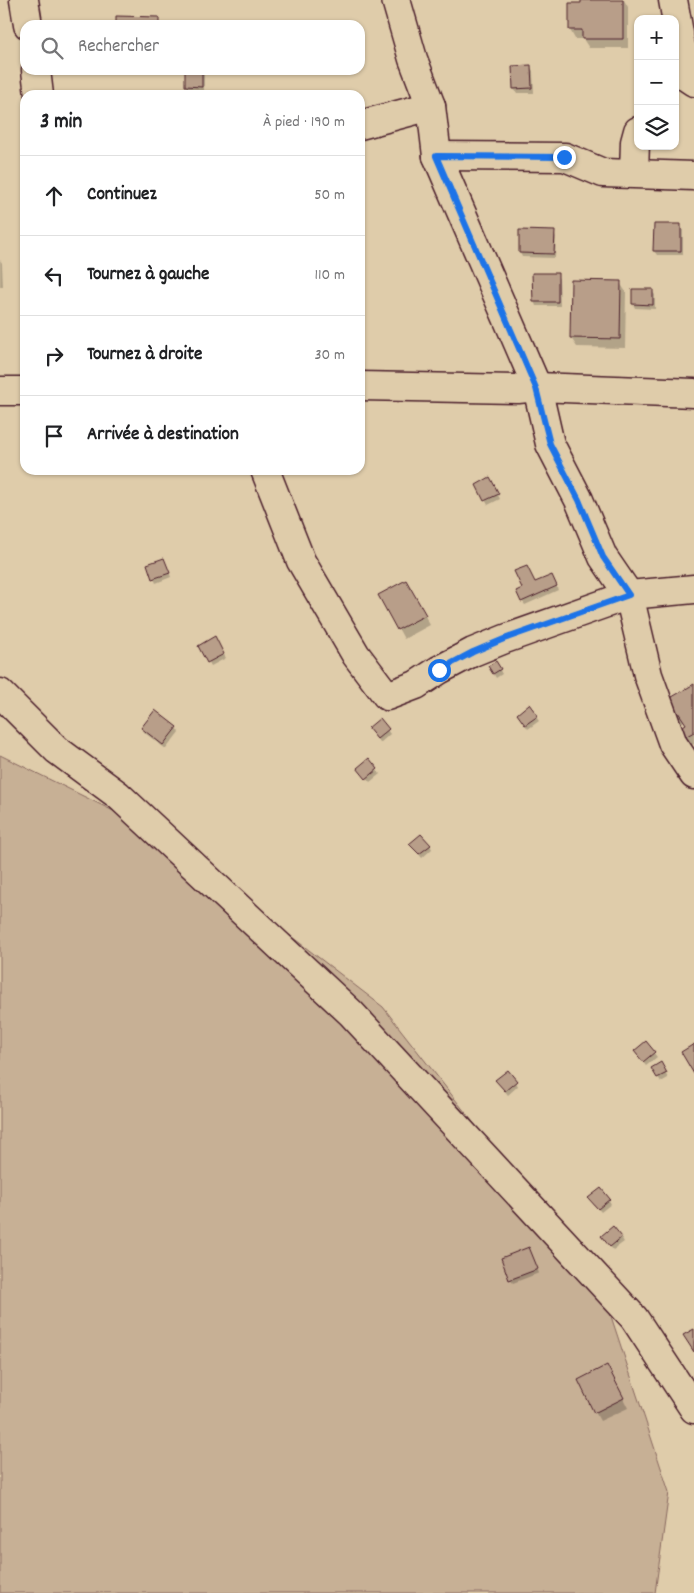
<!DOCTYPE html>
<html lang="fr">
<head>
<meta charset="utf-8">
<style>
  :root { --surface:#fff; --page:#f2f2f2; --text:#202124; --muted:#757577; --line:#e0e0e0 }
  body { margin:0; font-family:Dekko,sans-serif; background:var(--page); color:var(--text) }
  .controls { position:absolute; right:15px; top:15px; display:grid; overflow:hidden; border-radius:10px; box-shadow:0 1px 4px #0004 }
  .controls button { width:45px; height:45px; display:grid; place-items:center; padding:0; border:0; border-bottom:1px solid var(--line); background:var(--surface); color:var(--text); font:25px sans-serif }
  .stop { position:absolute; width:15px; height:15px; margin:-11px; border:4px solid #1a73e8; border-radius:50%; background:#fff }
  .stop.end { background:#1a73e8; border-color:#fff; box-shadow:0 1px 5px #0008 }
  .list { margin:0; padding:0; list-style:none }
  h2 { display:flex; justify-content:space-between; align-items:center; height:65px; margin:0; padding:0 20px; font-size:21px }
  h2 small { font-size:16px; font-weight:400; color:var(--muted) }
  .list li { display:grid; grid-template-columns:32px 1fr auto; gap:15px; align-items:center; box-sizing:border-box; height:80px; padding:0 20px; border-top:1px solid var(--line) }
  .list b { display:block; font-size:19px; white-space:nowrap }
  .list em { font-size:16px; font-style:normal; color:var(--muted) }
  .icon { flex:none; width:28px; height:28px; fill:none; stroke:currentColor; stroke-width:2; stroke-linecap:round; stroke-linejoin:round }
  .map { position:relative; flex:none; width:694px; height:1593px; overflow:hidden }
  .search { position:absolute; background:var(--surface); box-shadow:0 1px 4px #0004; left:20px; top:20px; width:345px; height:55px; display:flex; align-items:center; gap:12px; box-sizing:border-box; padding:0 18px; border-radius:15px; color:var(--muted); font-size:19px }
  .panel { position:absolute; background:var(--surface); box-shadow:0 1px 4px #0004; left:20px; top:90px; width:345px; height:385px; border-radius:15px }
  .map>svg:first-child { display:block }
  .green { fill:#c7b095; stroke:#886860 }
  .shadow { fill:#0003 }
  .building { fill:#b89e89; stroke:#4a1f2b }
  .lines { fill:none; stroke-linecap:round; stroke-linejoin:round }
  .street-casing { stroke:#4a1f2b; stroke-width:31 }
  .street { stroke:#dfccaa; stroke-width:28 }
  .route { stroke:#1a73e8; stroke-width:6 }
</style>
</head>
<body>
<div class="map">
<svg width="694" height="1593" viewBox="0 0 694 1593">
  <rect width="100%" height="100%" fill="#dfccaa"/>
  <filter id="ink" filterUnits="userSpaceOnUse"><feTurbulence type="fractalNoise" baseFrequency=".02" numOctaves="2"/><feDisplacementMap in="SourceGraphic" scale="10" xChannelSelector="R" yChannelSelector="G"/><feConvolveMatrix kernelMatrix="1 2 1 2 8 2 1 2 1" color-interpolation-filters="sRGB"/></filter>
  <g filter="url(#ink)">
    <!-- green -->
    <polygon class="green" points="0,755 154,831 383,1007 601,1286 669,1492 655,1593 0,1593"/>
    <!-- shadow -->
    <g class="shadow">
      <polygon points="582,0 624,0 628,7 628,48 589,48 583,39 575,39 570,30 582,4"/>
      <polygon points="530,66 533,71 534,93 517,93 514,89 513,67"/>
      <polygon points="186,70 204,70 204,91 189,90 186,86"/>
      <polygon points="680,225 683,230 683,255 657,255 654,251"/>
      <polygon points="520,232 554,233 556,237 555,258 522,257 520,253"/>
      <polygon points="0,260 2,263 3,286 0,286"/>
      <polygon points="557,275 559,279 560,306 536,306 534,301"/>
      <polygon points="620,283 626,292 625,348 577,347 571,338"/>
      <polygon points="652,291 655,295 655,309 635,308 633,304"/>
      <polygon points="490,479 500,499 488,505 477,485"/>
      <polygon points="166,564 171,577 156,583 148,565"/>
      <polygon points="554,581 558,590 525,605 522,601 535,584"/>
      <polygon points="406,582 430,625 404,639 380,595"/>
      <polygon points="214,638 226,658 211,666 200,646"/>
      <polygon points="496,663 502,674 496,678 489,666"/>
      <polygon points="694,687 694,744 689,747 679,730 687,725 684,721 677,726 664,704"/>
      <polygon points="536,717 539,721 528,729 521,719"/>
      <polygon points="380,720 390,734 380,743 372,733"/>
      <polygon points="143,728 176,728 179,732 166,749 145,733"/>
      <polygon points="369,760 380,774 370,782 362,772"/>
      <polygon points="430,845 432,849 422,858 414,848"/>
      <polygon points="646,1043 657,1057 646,1066 638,1056"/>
      <polygon points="660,1064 668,1078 661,1082 653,1068"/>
      <polygon points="497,1081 516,1082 518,1086 508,1095"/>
      <polygon points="609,1200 611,1204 601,1212 592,1202"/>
      <polygon points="621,1237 624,1242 613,1250 605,1240"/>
      <polygon points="531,1253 539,1273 513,1283 510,1279"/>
      <polygon points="612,1376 628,1408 600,1421 595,1412"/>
    </g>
    <!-- building -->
    <g class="building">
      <polygon points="581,0 623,0 623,39 582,39 582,30 569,30 569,3 581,3"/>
      <polygon points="116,16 159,17 159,25 116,25"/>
      <polygon points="531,65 532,88 513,89 512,66"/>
      <polygon points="185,70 202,70 202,87 185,86"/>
      <polygon points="654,224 681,224 681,251 653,251"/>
      <polygon points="519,230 555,231 554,254 519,253"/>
      <polygon points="532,273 558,273 558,302 533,302"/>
      <polygon points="571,280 621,281 620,339 570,338"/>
      <polygon points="632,289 653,289 653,305 632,304"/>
      <polygon points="490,477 499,494 484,501 476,485"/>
      <polygon points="164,558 170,573 152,579 147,564"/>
      <polygon points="527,566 535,582 552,575 557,586 521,602 516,591 522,588 514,571"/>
      <polygon points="406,580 426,615 397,630 378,595"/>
      <polygon points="215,636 224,654 207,663 198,646"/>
      <polygon points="496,661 501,669 493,674 488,666"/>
      <polygon points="694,684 694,732 683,738 678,729 686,724 678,712 671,717 662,703"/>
      <polygon points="529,704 538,716 525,725 517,714"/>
      <polygon points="155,710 177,727 163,745 141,728"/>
      <polygon points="380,718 389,729 377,739 368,728"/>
      <polygon points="369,758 378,769 366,779 357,768"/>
      <polygon points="421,834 431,845 419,854 409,844"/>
      <polygon points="646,1041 655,1052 643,1062 634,1051"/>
      <polygon points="694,1044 694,1074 681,1052"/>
      <polygon points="661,1062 667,1073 657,1078 651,1068"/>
      <polygon points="508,1070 517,1081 505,1091 495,1080"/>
      <polygon points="601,1188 610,1199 598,1209 588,1198"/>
      <polygon points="613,1226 622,1237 610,1247 601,1236"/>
      <polygon points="529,1247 538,1269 509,1280 501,1258"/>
      <polygon points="694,1329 694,1352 683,1335"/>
      <polygon points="607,1365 624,1398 594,1413 578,1380"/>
    </g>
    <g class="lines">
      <!-- street casing -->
      <g class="street-casing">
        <g id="street">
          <polyline points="24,0 28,25"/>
          <polyline points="396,0 413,59 431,106 437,156 537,387 550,444 579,500 603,557 629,595 648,675 673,744 694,775"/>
          <polyline points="673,0 679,33 675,58"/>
          <polyline points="679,37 688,78 694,82"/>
          <polyline points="36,70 39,95"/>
          <polyline points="360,125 431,106"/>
          <polyline points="437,156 565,157 603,173 694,176"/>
          <polyline points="634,173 635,142 638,131"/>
          <polyline points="360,386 518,389 537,387 694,393"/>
          <polyline points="0,391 25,391"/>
          <polyline points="265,470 301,561 356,655 387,696 416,685 439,670 473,652 505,639 629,595 694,589"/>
          <polyline points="0,693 57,750 118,795 351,1013 634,1318 694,1409"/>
        </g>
      </g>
      <!-- street -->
      <use href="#street" class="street"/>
    </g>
  </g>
  <g class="lines" filter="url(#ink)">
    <!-- route -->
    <polyline class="route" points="439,670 473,652 504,639 629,595 603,557 579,500 550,444 536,388 436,156 564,157"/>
  </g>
</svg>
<div class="controls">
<button>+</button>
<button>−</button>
<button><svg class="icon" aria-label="layers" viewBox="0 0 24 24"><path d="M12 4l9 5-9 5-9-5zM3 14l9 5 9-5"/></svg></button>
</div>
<div class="stop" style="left:439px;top:670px"></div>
<div class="stop end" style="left:564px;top:157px"></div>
<div class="search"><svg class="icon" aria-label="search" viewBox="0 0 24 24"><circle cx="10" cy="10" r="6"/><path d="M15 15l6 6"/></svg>Rechercher</div>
<section class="panel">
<h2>3 min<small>À pied · 190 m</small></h2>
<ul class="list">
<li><svg class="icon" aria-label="ahead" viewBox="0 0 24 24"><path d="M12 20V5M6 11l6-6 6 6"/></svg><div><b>Continuez</b></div><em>50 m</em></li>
<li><svg class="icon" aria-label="left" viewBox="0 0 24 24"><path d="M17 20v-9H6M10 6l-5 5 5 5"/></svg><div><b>Tournez à gauche</b></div><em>110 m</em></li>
<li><svg class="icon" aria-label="right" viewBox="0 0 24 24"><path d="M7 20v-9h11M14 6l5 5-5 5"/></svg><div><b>Tournez à droite</b></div><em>30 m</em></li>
<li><svg class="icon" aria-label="arrive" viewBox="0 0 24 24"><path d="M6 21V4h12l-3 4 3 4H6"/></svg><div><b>Arrivée à destination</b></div></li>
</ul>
</section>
</div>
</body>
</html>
